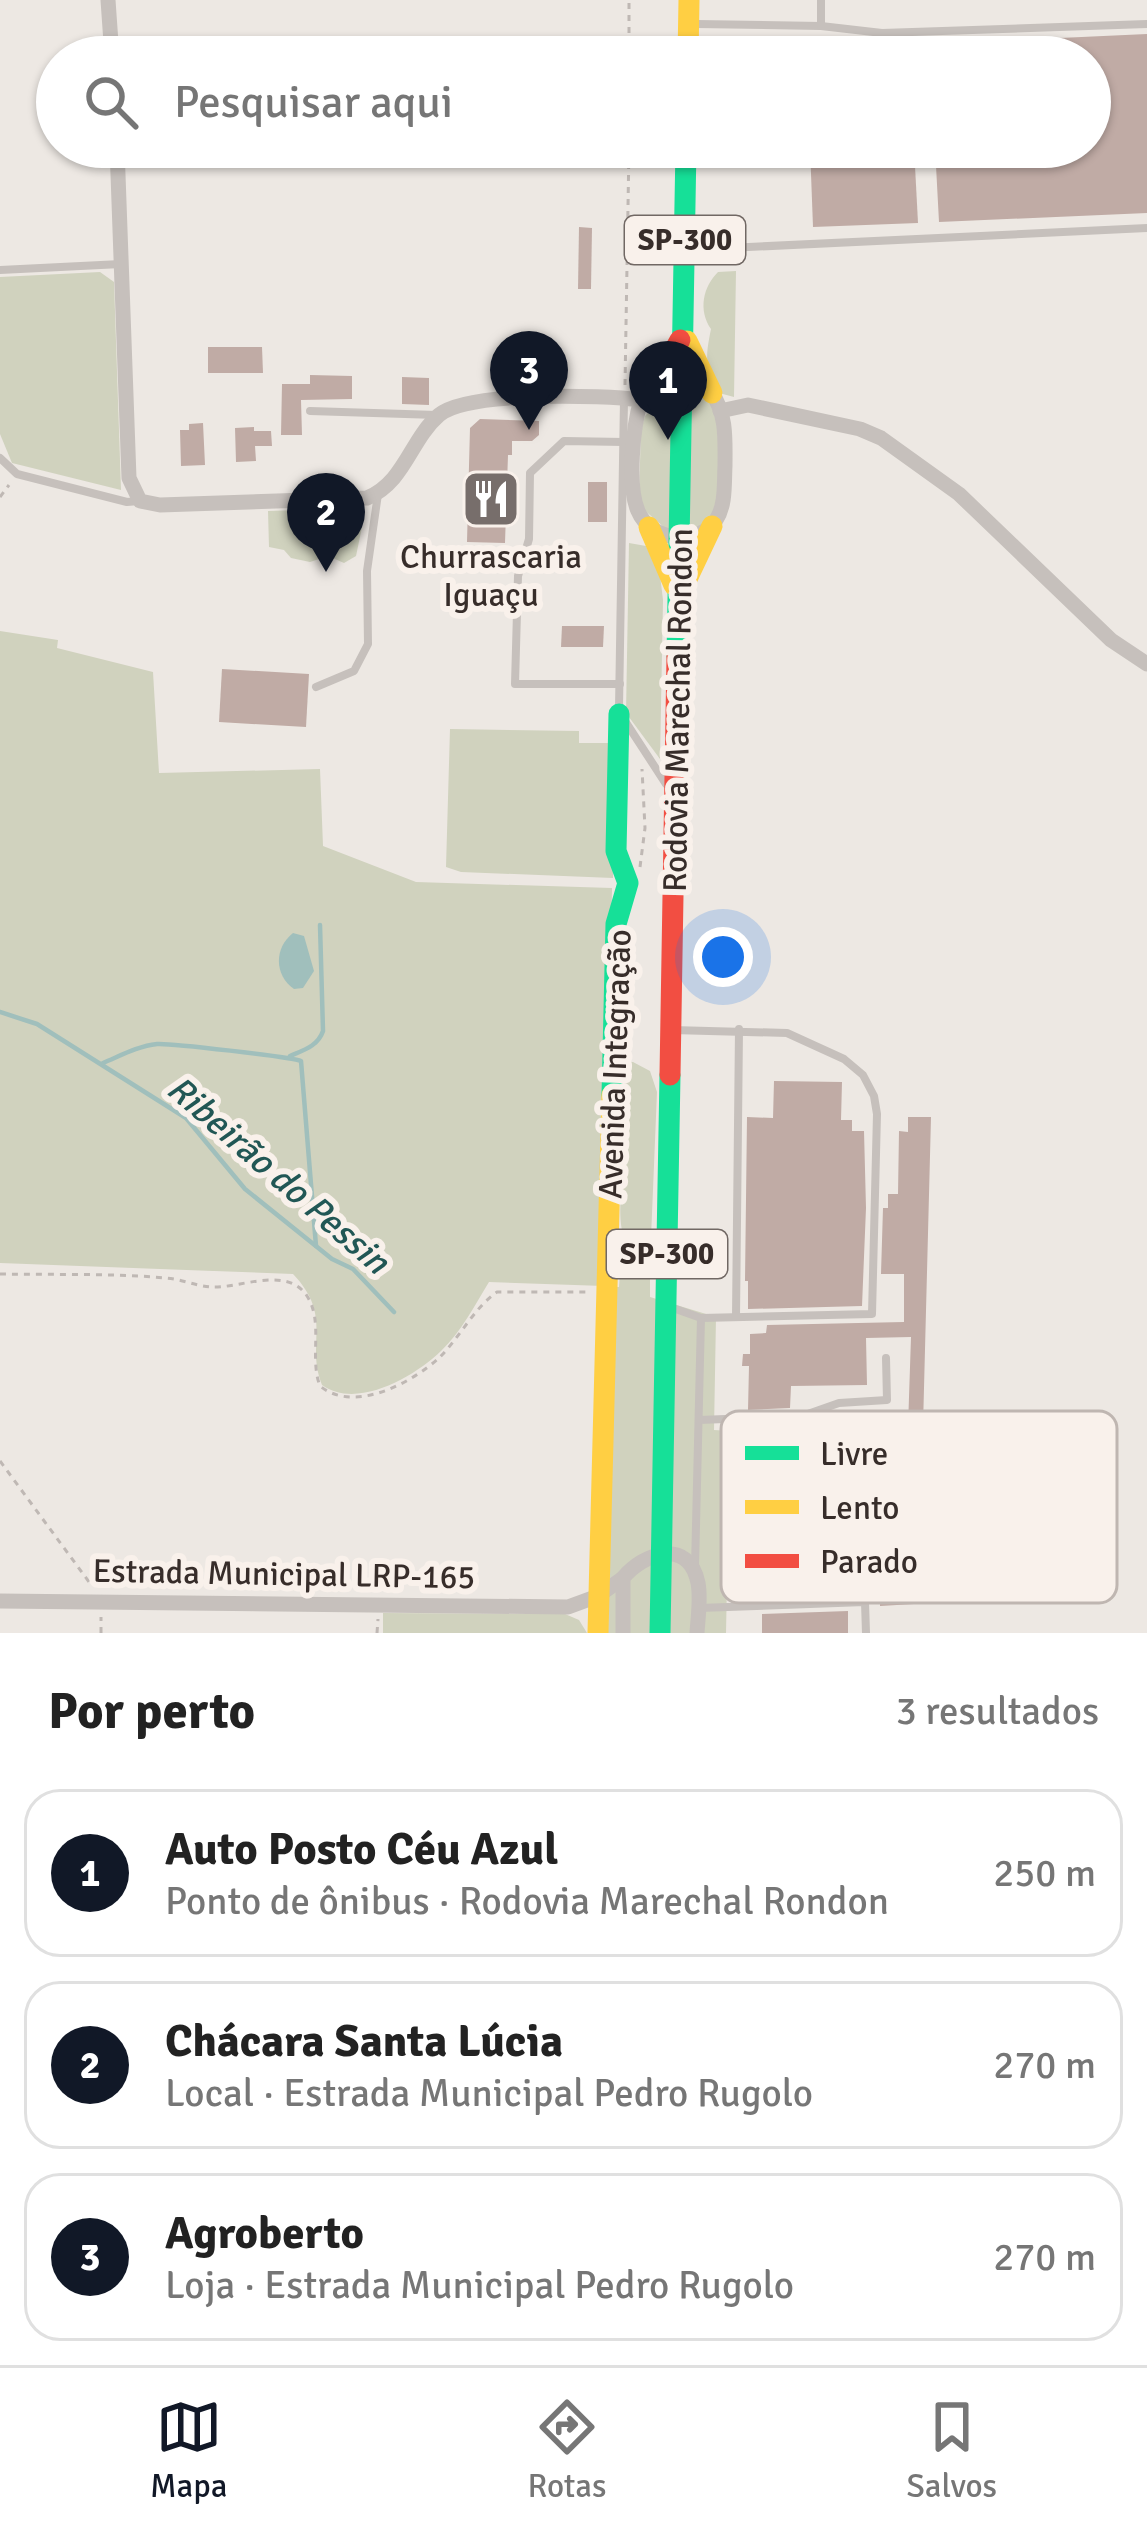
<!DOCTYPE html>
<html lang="pt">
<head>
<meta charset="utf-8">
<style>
  :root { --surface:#fff; --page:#f6f6f6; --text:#222; --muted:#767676; --line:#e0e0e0; --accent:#111827 }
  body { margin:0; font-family:Signika,sans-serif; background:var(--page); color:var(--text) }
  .you { position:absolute; left:723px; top:957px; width:42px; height:42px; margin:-30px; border:9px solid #fff; border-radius:50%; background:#1a73e8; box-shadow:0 0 0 18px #1a73e833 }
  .badge { display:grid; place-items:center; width:78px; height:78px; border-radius:50%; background:var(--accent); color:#fff; font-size:39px; font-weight:700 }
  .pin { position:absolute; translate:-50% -99px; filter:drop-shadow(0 3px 6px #0008) }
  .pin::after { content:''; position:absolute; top:63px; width:42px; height:36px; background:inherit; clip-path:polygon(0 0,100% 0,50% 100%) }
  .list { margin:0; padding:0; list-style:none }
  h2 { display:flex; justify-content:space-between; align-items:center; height:156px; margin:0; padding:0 48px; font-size:51px }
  h2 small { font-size:39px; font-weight:400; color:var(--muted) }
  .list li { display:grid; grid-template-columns:78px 1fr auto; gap:36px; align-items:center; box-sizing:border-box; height:168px; margin:0 24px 24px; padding:0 24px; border:3px solid var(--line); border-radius:36px }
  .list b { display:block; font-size:45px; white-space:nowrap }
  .list p { margin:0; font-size:39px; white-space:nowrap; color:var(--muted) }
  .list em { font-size:39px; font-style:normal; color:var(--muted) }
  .icon { flex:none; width:66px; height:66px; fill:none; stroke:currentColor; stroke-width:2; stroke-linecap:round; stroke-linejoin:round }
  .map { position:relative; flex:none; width:1147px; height:1633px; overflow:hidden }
  .search { position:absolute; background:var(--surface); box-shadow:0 3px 9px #0004; left:36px; right:36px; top:36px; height:132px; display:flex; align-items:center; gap:30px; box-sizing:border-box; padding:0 42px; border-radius:66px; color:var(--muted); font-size:45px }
  .sheet { height:732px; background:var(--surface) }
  nav { display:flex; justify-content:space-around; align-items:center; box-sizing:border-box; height:168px; border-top:3px solid var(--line); background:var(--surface); font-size:33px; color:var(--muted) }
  nav a { display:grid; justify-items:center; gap:6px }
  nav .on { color:var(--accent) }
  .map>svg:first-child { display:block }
  .green { fill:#d0d2be }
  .water { fill:#a0bfbc }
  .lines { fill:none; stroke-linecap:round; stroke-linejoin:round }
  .stream { stroke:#a0bfbc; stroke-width:4.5 }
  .building { fill:#c0aba5 }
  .path { stroke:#bfb8b4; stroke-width:3; stroke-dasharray:6 6; stroke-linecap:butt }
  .lane { stroke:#c6c0bc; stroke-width:8 }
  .street { stroke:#c6c0bc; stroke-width:15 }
  .fast { stroke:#16e098; stroke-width:21 }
  .slow { stroke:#ffcf43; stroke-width:21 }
  .jam { stroke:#f24e42; stroke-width:21 }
  .labels { text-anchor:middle; stroke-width:12; stroke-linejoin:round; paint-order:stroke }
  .shield { fill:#f9f1eb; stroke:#716864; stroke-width:3 }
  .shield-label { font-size:30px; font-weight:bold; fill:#372d2a }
  .poi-label { font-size:33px; fill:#372d2a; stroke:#f9f1eb }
  .street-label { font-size:33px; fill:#372d2a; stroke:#f9f1eb }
  .water-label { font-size:36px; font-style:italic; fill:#215755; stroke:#f9f1eb }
  .key { fill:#f9f1eb; stroke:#bfb6b1; stroke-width:3 }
  .key-label { font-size:33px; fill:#372d2a }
</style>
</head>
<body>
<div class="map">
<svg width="1147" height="1633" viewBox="0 0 1147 1633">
  <rect width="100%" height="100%" fill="#ede8e3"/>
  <!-- green -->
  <g class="green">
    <path d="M736,271l-2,126 -15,-4c-14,-29 -14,-34 -8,-64 -13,-19 -8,-42 7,-57z"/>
    <polygon points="100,272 114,282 121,490 12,463 0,434 0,277"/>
    <polygon points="698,395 712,402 719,420 721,488 714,514 696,529 665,528 643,509 639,496 641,430 645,416 662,398"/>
    <polygon points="360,508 362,527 356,556 344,563 328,556 310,562 291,558 284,550 269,547 268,511"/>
    <polygon points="629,543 646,546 660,575 663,600 660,759 626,713"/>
    <path d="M0,631l58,9 -1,8 96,24 6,101 161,-4 3,77 93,36 196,6 -3,173 24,1 17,9 7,21 -6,146 -12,10 -12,-4c-13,-23 -2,-56 -8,-84l-15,126 -115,-4c-14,23 -28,50 -48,69 -27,26 -84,59 -119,34 -17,-42 12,-68 -29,-111l-293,-11z"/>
    <polygon points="450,729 579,731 579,743 613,743 613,878 461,872 446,867"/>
    <polygon points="640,1264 650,1273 650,1297 716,1317 714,1430 730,1431 726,1633 608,1633 614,1287 619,1287 620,1272"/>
    <polygon points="383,1613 565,1614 579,1620 587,1633 383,1633"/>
  </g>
  <!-- water -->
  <path class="water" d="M293,933l11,3 10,35 -11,17 -9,1c-20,-14 -20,-41 -1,-56z"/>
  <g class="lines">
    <!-- stream -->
    <g class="stream">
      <polyline points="0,1012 37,1024 186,1118 245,1189 332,1259 353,1269 394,1312"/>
      <path d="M290,1056c14,-6 28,-10 33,-25l-3,-106"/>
      <path d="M103,1063c17,-7 35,-17 54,-19 12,-1 135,13 144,17l15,185"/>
    </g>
  </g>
  <!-- building -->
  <g class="building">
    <polygon points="1147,34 1147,213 939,222 935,147 1090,147 1090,57 835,57 835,48"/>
    <polygon points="810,147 914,147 918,223 813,227"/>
    <polygon points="579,227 592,228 591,289 578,289"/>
    <polygon points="208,347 262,347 263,373 208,373"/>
    <polygon points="310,375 352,376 352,399 301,400 302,435 281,435 282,384 310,384"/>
    <polygon points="402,377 429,378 429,405 402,404"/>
    <polygon points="480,419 539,421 539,435 532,441 512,441 512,455 508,455 505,543 467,542 470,428"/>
    <polygon points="203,423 205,465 181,466 180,430 189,430 189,424"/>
    <polygon points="254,427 254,431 271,431 272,446 255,446 256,461 236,462 235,428"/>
    <rect x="588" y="482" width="19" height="40"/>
    <polygon points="562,626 604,626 603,647 561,647"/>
    <polygon points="222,669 309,674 306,727 219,722"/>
    <polygon points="774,1081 842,1082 841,1120 852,1120 852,1131 864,1131 866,1208 862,1306 748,1309 748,1281 745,1281 747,1117 773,1118"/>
    <polygon points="908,1117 931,1117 923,1427 908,1427 911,1337 866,1338 867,1385 791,1386 790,1408 748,1410 749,1366 742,1366 743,1354 750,1354 750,1334 766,1333 767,1325 904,1322 904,1274 881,1274 883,1208 888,1208 888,1194 898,1194 899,1131 908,1132"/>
    <polygon points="899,1552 921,1552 921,1571 914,1571 914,1604 880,1606 880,1587 899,1585"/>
    <polygon points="848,1611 848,1633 762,1633 762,1614"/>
  </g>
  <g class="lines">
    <!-- path -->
    <g class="path">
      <polyline points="629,57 629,0"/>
      <polyline points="625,385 629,147"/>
      <polyline points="0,497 9,485"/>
      <polyline points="640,867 645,828 642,769"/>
      <path d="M0,1274c55,1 111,-1 166,4 15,1 30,8 45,9 27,2 76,-22 96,9 17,26 2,62 13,90 34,28 92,-3 120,-29 20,-20 34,-49 57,-65h91"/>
      <polyline points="0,1461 92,1586"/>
      <polyline points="101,1633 101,1617"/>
      <polyline points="377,1633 378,1619"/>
    </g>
    <!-- lane -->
    <g class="lane">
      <polyline points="696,24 821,26 882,33 1147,24"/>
      <polyline points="821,26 821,0"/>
      <polyline points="686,250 1147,228"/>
      <polyline points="0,270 121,264"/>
      <polyline points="310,411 437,415"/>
      <polyline points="0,458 17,474 127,502 139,501"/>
      <polyline points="620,684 515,684 518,576 529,539 530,473 564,441 624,442"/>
      <polyline points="316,687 354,671 368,644 367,571 378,494"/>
      <polyline points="619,708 624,399"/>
      <polyline points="625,721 666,784"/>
      <polyline points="672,1030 787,1033 844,1059 863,1075 874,1096 877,1114 872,1314 701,1318"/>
      <polyline points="673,1308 701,1318 695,1567"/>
      <polyline points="736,1317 739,1029"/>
      <polyline points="699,1420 802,1416 839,1403 887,1400 886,1358"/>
      <polyline points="699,1608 865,1602 866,1633"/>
    </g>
    <!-- street -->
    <g class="street">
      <polyline points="108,0 112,57"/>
      <path d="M117,147l12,331 11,23 20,4 207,-7c38,-16 43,-58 72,-83 28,-24 163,-20 202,-15"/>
      <path d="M682,383l30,10c15,22 13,47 13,73 -1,17 1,39 -9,54 -19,28 -66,20 -78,-9 -11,-25 -5,-85 3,-111l20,-13z"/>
      <polyline points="720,411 748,405 860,429 881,438 959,494 1111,640 1147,664"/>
      <polyline points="0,1601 568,1607 598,1596 623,1578"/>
      <path d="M623,1633v-55c20,-25 66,-41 75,5 3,15 0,34 -1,50"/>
    </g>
    <!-- fast -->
    <g class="fast">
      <polyline points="677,656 686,147"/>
      <polyline points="612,1095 616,924 628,883 616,851 619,714"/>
      <polyline points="660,1633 670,1075"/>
    </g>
    <!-- slow -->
    <g class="slow">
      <polyline points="688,57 689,0"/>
      <polyline points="687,341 712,393"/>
      <polyline points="649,527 674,585"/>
      <polyline points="686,581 712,526"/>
      <polyline points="598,1633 612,1095"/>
    </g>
    <!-- jam -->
    <g class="jam">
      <polyline points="651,392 680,340"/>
      <polyline points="670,1075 677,656"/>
    </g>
  </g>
  <!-- icons -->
  <defs>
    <g id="restaurant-square" transform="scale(3)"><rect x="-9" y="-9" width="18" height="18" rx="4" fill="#776e6b" stroke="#f9f1eb"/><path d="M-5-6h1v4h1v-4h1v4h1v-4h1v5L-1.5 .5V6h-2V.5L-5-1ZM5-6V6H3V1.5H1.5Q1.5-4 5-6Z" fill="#fff"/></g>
  </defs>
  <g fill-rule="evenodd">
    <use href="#restaurant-square" x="491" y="499"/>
  </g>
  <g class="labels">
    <!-- shield labels -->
    <g class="shield">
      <rect x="625" y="216" width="120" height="48" rx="9"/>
      <rect x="607" y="1230" width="120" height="48" rx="9"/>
    </g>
    <g class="shield-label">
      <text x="685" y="250">SP-300</text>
      <text x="667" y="1264">SP-300</text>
    </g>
    <!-- poi labels -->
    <g class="poi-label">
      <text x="491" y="568">Churrascaria<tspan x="491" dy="38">Iguaçu</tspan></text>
    </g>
    <!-- street labels -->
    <g class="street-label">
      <text transform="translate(677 710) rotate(-89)" y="12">Rodovia Marechal Rondon</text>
      <text transform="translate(614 1064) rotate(-88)" y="12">Avenida Integração</text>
      <text transform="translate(284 1573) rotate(1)" y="12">Estrada Municipal LRP-165</text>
    </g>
    <!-- water labels -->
    <g class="water-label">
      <text transform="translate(279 1174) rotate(41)" y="13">Ribeirão do Pessin</text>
    </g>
  </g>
  <!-- legend -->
  <rect x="721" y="1411" width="396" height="192" rx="18" class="key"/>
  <rect x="745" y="1446" width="54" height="14" fill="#16e098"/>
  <rect x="745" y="1500" width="54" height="14" fill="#ffcf43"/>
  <rect x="745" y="1554" width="54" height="14" fill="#f24e42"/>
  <g class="key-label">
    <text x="820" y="1465">Livre</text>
    <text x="820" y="1519">Lento</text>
    <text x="820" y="1573">Parado</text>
  </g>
</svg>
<div class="you"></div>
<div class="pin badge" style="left:668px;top:440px">1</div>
<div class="pin badge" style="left:326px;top:572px">2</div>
<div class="pin badge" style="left:529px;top:430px">3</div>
<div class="search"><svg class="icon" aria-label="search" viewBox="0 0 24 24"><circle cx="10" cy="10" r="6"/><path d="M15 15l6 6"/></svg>Pesquisar aqui</div>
</div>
<section class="sheet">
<h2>Por perto<small>3 resultados</small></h2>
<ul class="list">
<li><span class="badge">1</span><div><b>Auto Posto Céu Azul</b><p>Ponto de ônibus · Rodovia Marechal Rondon</p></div><em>250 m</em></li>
<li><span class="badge">2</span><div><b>Chácara Santa Lúcia</b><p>Local · Estrada Municipal Pedro Rugolo</p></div><em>270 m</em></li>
<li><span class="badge">3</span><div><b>Agroberto</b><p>Loja · Estrada Municipal Pedro Rugolo</p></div><em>270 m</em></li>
</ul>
</section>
<nav>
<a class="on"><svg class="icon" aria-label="map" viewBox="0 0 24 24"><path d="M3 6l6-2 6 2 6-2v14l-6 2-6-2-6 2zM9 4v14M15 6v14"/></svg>Mapa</a>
<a><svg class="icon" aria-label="directions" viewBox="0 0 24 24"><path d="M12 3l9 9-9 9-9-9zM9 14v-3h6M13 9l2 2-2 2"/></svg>Rotas</a>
<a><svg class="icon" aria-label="saved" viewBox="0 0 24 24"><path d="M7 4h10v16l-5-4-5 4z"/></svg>Salvos</a>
</nav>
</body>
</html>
